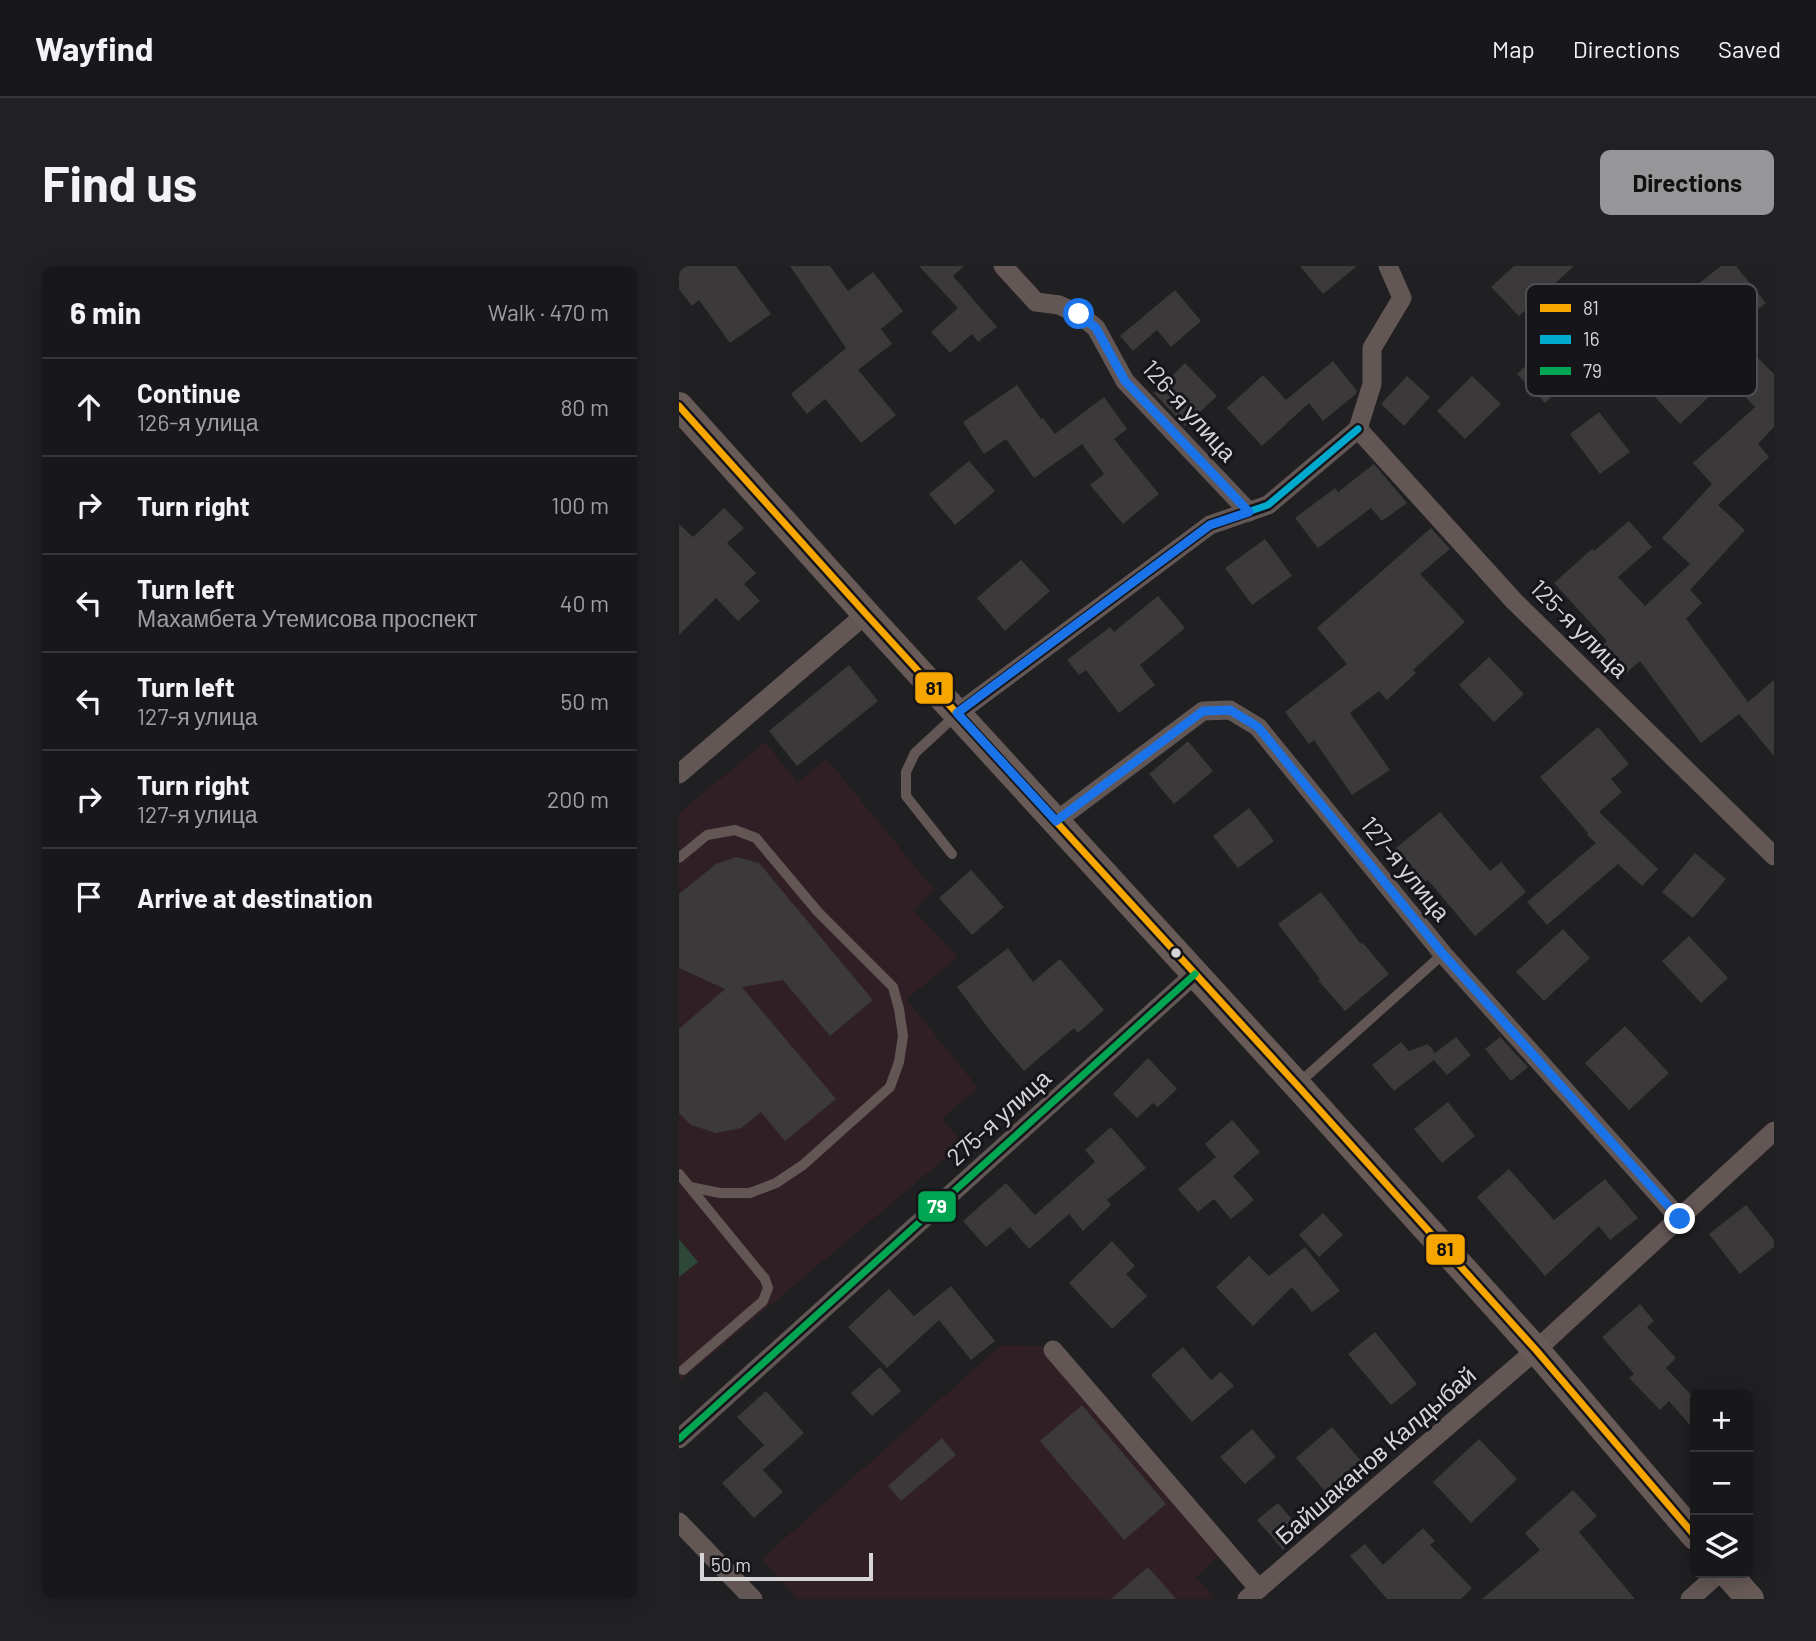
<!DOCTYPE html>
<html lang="en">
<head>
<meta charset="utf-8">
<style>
  :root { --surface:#18171a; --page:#212023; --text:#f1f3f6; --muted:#9f9fa2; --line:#363639; --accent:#969598 }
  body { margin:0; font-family:Barlow,sans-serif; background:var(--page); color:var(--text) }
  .controls { position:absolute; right:21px; bottom:21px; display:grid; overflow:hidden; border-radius:10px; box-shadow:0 4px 18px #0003 }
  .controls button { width:63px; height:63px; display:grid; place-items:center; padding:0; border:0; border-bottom:2px solid var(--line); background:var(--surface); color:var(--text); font:35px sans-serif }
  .scale { position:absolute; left:21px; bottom:18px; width:173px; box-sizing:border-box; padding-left:7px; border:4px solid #d5d4d7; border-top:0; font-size:19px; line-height:24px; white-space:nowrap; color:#d5d4d7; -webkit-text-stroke:5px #16151a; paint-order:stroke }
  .stop { position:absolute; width:21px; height:21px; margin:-16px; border:5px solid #1a73e8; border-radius:50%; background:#fff }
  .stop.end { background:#1a73e8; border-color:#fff; box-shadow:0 2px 7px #0008 }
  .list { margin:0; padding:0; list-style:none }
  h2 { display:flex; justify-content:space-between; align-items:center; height:91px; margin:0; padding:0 28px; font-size:30px }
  h2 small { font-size:23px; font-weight:400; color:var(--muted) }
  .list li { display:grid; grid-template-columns:46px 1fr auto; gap:21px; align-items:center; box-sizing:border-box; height:98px; padding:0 28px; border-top:2px solid var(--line) }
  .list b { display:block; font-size:26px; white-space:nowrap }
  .list p { margin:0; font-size:23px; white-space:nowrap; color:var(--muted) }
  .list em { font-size:23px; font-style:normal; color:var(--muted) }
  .icon { flex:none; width:38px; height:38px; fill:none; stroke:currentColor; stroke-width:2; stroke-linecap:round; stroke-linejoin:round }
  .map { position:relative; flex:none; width:1095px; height:1333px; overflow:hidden; border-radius:10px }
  header { display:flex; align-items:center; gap:42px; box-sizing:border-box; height:98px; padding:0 35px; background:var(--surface); border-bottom:2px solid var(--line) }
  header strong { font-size:33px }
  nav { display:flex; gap:38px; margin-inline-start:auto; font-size:24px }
  .intro { display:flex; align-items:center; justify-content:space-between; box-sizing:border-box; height:168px; padding:0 42px }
  h1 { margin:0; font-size:49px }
  .button { padding:18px 32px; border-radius:10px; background:var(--accent); color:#111; font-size:24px; font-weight:700 }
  main { display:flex; gap:42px; padding:0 42px }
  aside { flex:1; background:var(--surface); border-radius:10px; box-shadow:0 4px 18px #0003 }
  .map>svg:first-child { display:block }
  .education { fill:#302026 }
  .green { fill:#2d4838 }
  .building { fill:#3b393a }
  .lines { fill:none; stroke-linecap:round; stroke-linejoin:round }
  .lane { stroke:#635755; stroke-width:10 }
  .street { stroke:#635755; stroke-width:19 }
  .secondary { stroke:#675a57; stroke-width:28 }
  .bus-1-casing { stroke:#16151a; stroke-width:12 }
  .bus-2-casing { stroke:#16151a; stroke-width:12 }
  .bus-3-casing { stroke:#16151a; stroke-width:12 }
  .bus-1 { stroke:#f7a600; stroke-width:7 }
  .bus-2 { stroke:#00a9ce; stroke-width:7 }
  .bus-3 { stroke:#00a651; stroke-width:7 }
  .route { stroke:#1a73e8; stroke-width:9 }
  .bus-dot { fill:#d5d4d7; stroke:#16151a; stroke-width:2.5 }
  .labels { text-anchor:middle; stroke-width:6; stroke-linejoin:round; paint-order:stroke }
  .street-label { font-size:24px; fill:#d5d4d7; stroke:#16151a }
  .key { fill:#16151a; stroke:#4f4e53; stroke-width:2 }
  .key-label { font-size:19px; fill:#d5d4d7 }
  .line-badge { stroke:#16151a; stroke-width:2.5 }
  .badge-label { font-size:19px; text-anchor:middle; font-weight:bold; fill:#fff }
  .pale-badge-label { font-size:19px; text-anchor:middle; font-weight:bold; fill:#111 }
</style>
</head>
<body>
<header>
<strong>Wayfind</strong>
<nav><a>Map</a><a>Directions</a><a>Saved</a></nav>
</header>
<div class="intro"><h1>Find us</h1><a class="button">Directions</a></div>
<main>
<aside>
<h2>6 min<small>Walk · 470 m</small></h2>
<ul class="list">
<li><svg class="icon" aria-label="ahead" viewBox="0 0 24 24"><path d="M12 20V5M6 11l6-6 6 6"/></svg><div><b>Continue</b><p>126-я улица</p></div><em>80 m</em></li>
<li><svg class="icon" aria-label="right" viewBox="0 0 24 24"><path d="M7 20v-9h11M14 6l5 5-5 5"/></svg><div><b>Turn right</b></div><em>100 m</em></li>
<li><svg class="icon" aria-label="left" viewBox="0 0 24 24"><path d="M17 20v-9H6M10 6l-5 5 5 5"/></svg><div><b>Turn left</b><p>Махамбета Утемисова проспект</p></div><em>40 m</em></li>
<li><svg class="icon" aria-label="left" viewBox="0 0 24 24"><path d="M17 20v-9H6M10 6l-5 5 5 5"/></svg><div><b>Turn left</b><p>127-я улица</p></div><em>50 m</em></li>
<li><svg class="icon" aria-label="right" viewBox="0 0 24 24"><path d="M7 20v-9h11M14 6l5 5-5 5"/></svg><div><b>Turn right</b><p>127-я улица</p></div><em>200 m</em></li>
<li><svg class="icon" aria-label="arrive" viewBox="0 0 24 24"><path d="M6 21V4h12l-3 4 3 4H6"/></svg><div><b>Arrive at destination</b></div></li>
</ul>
</aside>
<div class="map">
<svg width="1095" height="1333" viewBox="0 0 1095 1333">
  <rect width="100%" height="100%" fill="#201f22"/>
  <!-- education -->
  <g class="education">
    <polygon points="86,476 118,516 148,493 255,624 235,644 279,691 227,733 299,822 263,852 283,878 0,1116 0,547"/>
    <polygon points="322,1079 363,1080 543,1287 517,1311 532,1327 533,1333 118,1333 83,1293"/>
  </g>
  <!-- green -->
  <polygon class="green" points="0,973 19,996 0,1011"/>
  <!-- building -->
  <g class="building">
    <polygon points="0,0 57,0 92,48 51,77 20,34 13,40 0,23"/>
    <polygon points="111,0 151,0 169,25 194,6 224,45 202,63 213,78 179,104 217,149 182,177 146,133 128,148 112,128 167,82"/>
    <polygon points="240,0 285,0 274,10 318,61 299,76 293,68 271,87 252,66 279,42"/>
    <polygon points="621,0 678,0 644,28"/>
    <polygon points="835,0 895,0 840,50 812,21"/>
    <polygon points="1042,0 1057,0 1087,37 1050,66 1014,22"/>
    <polygon points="496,24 522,55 492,81 478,64 454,85 441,70"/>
    <polygon points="980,48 995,64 979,78 1016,118 1061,74 1095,108 1095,161 1079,178 1090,191 1039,239 1066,264 1011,324 1023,337 1007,353 1069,436 1095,414 1095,490 1060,448 1022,477 961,395 943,411 918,384 928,375 875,317 913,283 915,285 950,255 973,281 939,311 966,340 1011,298 983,272 1033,218 1014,197 1076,141 1049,113 1001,158 957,110 966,102 945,79"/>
    <polygon points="872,76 900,105 866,137 838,108"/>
    <polygon points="654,95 678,125 677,128 644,155 630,137 583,180 548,142 584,109 607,134"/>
    <polygon points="506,97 538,130 506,160 475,127"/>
    <polygon points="728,110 751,131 725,160 702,138"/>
    <polygon points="793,110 822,138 786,173 758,145"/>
    <polygon points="338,119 362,153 364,152 376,168 425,131 448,163 435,173 480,228 444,258 411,219 425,208 403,178 355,212 327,173 305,188 284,156"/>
    <polygon points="920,146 951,186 921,208 891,168"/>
    <polygon points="290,195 316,225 276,259 250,228"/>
    <polygon points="695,198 728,237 703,255 692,242 639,282 616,252 656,222 659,226"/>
    <polygon points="45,242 65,262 48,277 77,307 65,318 81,335 59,355 37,332 0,369 0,258 14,271"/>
    <polygon points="752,262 771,283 741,308 786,356 734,404 737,407 708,434 700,425 671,447 711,504 673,529 635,474 630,478 606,446 668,398 638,362"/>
    <polygon points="586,273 613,310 573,339 546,302"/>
    <polygon points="342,294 371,325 326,365 298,332"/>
    <polygon points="479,330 506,362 461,399 476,419 440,447 407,404 400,409 388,394 431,361 435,366"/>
    <polygon points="810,391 845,428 815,456 780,419"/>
    <polygon points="170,399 199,435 118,500 90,465"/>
    <polygon points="919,461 950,498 932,513 943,526 920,546 979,603 963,620 939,598 868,659 848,636 917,577 908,569 909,567 861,511"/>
    <polygon points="509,475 534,505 495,538 470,508"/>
    <polygon points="570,542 595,575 559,602 534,570"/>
    <polygon points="761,546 811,605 822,596 847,626 796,670 749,614 746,616 717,582"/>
    <polygon points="1016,587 1047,613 1014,652 983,626"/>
    <polygon points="57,591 80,597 194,734 151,770 104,714 63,721 157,833 106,875 82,846 62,862 37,867 12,859 0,847 0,763 46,723 0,702 0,628 37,598"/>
    <polygon points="292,604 325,641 293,669 260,632"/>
    <polygon points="642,626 682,678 684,677 710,708 666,745 639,714 641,713 599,658"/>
    <polygon points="884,663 911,692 865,735 837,706"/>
    <polygon points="1010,670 1049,712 1022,737 983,695"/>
    <polygon points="329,682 354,716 381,693 425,744 399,767 395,762 345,805 312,766 278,721"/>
    <polygon points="946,760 990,807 950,844 906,797"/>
    <polygon points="777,771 792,789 768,809 755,794 715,825 693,799 722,776 730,785 749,778 756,787"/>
    <polygon points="821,771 849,801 832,815 806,783"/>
    <polygon points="469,792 498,823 479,841 474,837 458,852 434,828"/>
    <polygon points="769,836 796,870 763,897 735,863"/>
    <polygon points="553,854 581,886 554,910 575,934 552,953 535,933 519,946 499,923 537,891 526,878"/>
    <polygon points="432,861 467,902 428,934 432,939 404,965 390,948 350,983 331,961 307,981 284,955 327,917 356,949 416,896 406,884"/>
    <polygon points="830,903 875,954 926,913 959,952 931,974 920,960 866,1010 798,931"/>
    <polygon points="1067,939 1095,974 1095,981 1061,1008 1030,968"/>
    <polygon points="644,947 664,969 640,991 620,969"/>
    <polygon points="433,975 456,1000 447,1008 468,1030 433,1063 390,1017"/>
    <polygon points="626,981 661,1025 633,1046 613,1021 574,1060 537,1021 570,990 590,1010"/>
    <polygon points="272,1020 316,1075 292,1094 260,1054 208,1102 169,1061 210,1023 235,1050"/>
    <polygon points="961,1038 975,1055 968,1061 997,1092 987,1102 1016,1133 1016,1165 990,1135 981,1144 950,1112 955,1108 923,1071"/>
    <polygon points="696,1066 738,1118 712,1139 669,1088"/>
    <polygon points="504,1081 532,1114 542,1106 555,1120 513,1156 472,1109"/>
    <polygon points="201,1101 222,1125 193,1150 172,1127"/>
    <polygon points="87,1125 125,1167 84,1204 104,1226 75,1252 43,1217 85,1179 58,1151"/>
    <polygon points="403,1139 487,1238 445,1274 361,1175"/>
    <polygon points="653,1161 682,1195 646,1225 617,1192"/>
    <polygon points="573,1163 597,1191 566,1218 541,1191"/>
    <polygon points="263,1172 277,1189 222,1235 209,1220"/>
    <polygon points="800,1173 838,1213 792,1257 754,1216"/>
    <polygon points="894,1224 918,1250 900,1266 956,1333 803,1333 861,1284 846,1267"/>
    <polygon points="599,1237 624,1266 604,1284 578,1254"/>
    <polygon points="744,1262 756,1275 751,1279 793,1322 782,1333 708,1333 671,1290 686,1278 704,1299"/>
    <polygon points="469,1301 497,1333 432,1333"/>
  </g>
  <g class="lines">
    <!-- lane -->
    <g class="lane">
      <polyline points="273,588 227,530 227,506 236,487 276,450"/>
      <polyline points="0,592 28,569 56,564 77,572 139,646 214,721 220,743 224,770 220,796 211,821 124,899 97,917 71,927 41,927 11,921"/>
      <polyline points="621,816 764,688"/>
      <polyline points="0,908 86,1013 89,1022 84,1035 4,1104"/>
    </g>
    <!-- street -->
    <g class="street">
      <polyline points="324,0 357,36 380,39 400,48 417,62 446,115 570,246"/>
      <polyline points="679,163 835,335 1095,590"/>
      <polyline points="679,163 693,118 693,82 723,32 709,0"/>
      <polyline points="279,447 531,259 589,239 679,163"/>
      <polyline points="0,508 187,348"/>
      <polyline points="377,555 524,445 551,444 579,461 764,688 1001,953"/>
      <polyline points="374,1084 580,1323"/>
      <polyline points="0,1173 516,708"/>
      <polyline points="0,1256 74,1333"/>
      <polyline points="568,1333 857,1084 1095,865"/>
      <polyline points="1011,1333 1040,1307"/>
    </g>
    <!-- secondary -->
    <g class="secondary">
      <polyline points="0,140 187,348 618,819 857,1084 1016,1270"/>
      <polyline points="1048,1307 1071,1333"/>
    </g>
    <!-- bus-1 casing -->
    <g class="bus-1-casing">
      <polyline id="bus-1" points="0,140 187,348 618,819 857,1084 1016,1270"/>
    </g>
    <!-- bus-2 casing -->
    <g class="bus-2-casing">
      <polyline id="bus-2" points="279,447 531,259 589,239 679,163"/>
    </g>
    <!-- bus-3 casing -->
    <g class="bus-3-casing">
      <polyline id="bus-3" points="0,1173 516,708"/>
    </g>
    <!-- bus-1 -->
    <use href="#bus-1" class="bus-1"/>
    <!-- bus-2 -->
    <use href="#bus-2" class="bus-2"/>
    <!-- bus-3 -->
    <use href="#bus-3" class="bus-3"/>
  </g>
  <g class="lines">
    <!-- route -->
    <polyline class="route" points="400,48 417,62 446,115 570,246 531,259 278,447 377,555 524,445 551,444 579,461 764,688 1001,953"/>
  </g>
  <!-- markers -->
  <circle class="bus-dot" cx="497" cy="687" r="6"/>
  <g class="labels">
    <!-- street labels -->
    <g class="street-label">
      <text transform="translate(510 145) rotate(48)" y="8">126-я улица</text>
      <text transform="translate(900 363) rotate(45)" y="8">125-я улица</text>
      <text transform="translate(726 603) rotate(51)" y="8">127-я улица</text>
      <text transform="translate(320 852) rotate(-42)" y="8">275-я улица</text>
      <text transform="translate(697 1190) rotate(-41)" y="8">Байшаканов Калдыбай</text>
    </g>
  </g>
  <!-- legend -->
  <rect x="847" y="18" width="231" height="112" rx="10" class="key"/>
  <rect x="861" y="38" width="31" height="8" fill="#f7a600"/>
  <rect x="861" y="69" width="31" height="9" fill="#00a9ce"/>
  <rect x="861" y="101" width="31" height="8" fill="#00a651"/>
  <g class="key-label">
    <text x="904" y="49">81</text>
    <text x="904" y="80">16</text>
    <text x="904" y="112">79</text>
  </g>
  <g class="line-badge">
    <rect x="235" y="405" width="40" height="34" rx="7" fill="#f7a600"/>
    <rect x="238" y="924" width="40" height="33" rx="7" fill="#00a651"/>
    <rect x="746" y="967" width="41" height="33" rx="7" fill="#f7a600"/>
  </g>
  <g class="badge-label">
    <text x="258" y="947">79</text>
  </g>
  <g class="pale-badge-label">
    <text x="255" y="429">81</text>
    <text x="766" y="990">81</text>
  </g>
</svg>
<div class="controls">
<button>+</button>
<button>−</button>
<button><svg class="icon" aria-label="layers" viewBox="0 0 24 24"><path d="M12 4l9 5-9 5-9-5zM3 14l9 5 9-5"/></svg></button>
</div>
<div class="scale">50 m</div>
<div class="stop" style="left:400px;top:48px"></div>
<div class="stop end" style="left:1001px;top:953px"></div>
</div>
</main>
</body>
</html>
